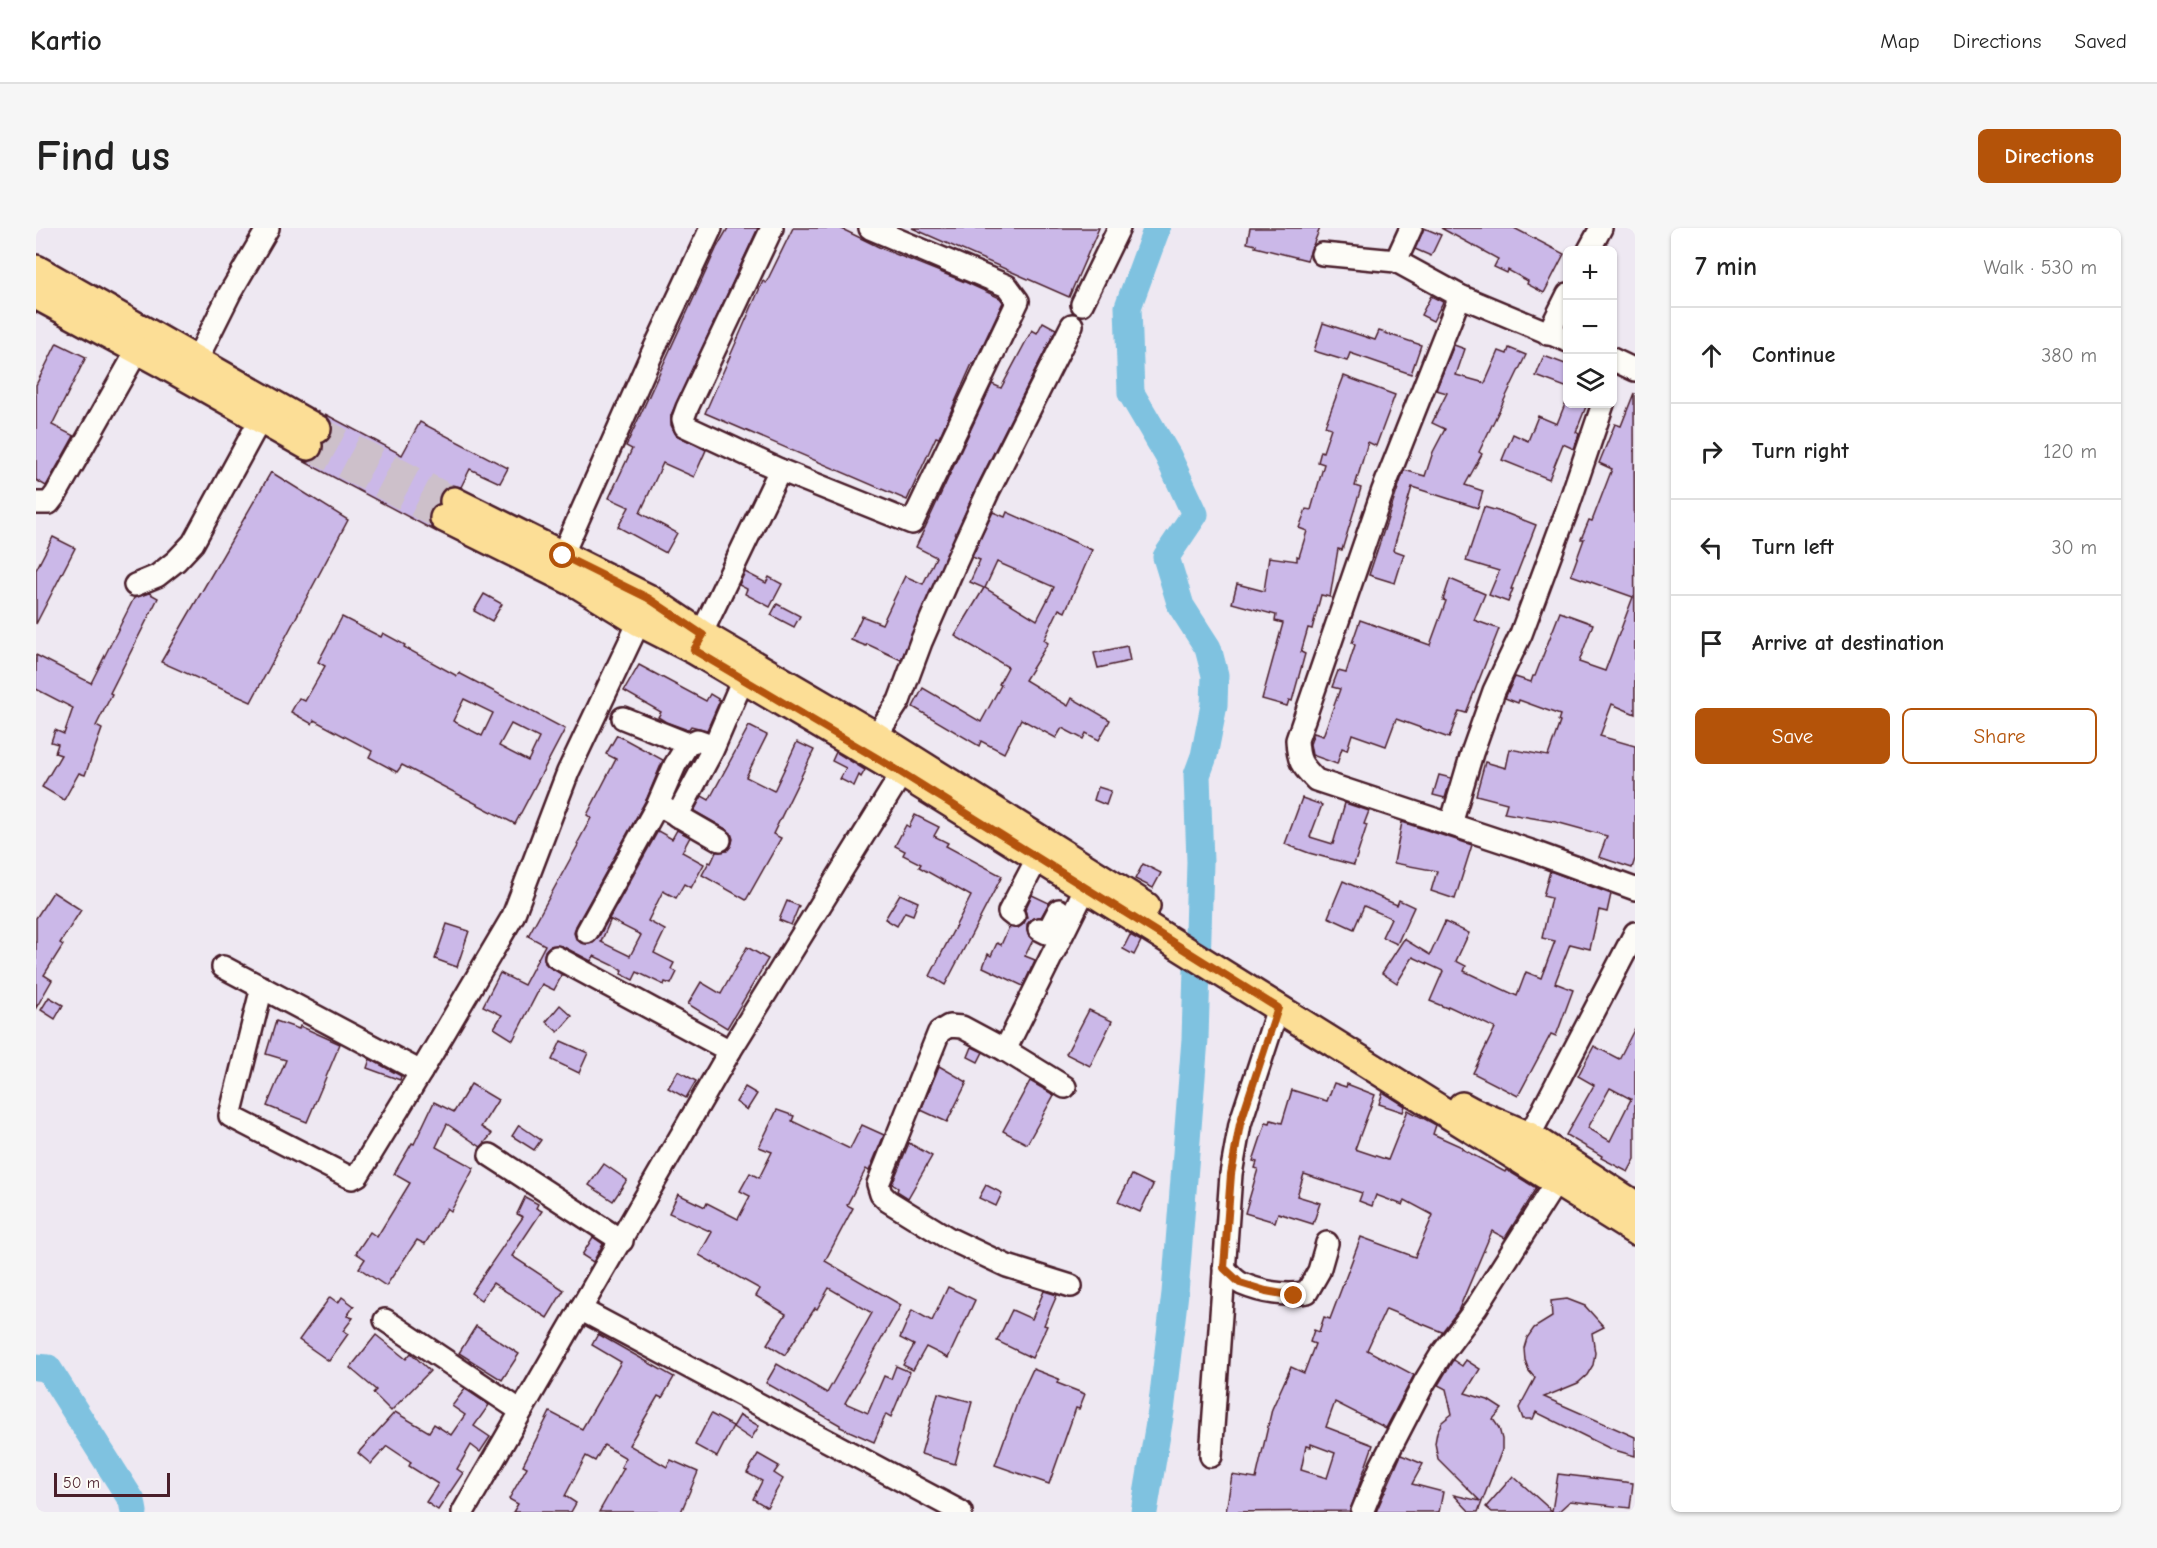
<!DOCTYPE html>
<html lang="en">
<head>
<meta charset="utf-8">
<style>
  :root { --surface:#fff; --page:#f6f6f6; --text:#222; --muted:#767676; --line:#e0e0e0; --accent:#b45309 }
  body { margin:0; font-family:"Comic Neue",sans-serif; background:var(--page); color:var(--text) }
  .controls { position:absolute; right:18px; top:18px; display:grid; overflow:hidden; border-radius:9px; box-shadow:0 2px 4px #0004 }
  .controls button { width:54px; height:54px; display:grid; place-items:center; padding:0; border:0; border-bottom:2px solid var(--line); background:var(--surface); color:var(--text); font:30px sans-serif }
  .scale { position:absolute; left:18px; bottom:15px; width:116px; box-sizing:border-box; padding-left:6px; border:3px solid #4a1f2b; border-top:0; font-size:16px; line-height:21px; white-space:nowrap; color:#4a1f2b; -webkit-text-stroke:4px #fdfcf7; paint-order:stroke }
  .stop { position:absolute; width:18px; height:18px; margin:-14px; border:4px solid #b45309; border-radius:50%; background:#fff }
  .stop.end { background:#b45309; border-color:#fff; box-shadow:0 2px 6px #0008 }
  .list { margin:0; padding:0; list-style:none }
  h2 { display:flex; justify-content:space-between; align-items:center; height:78px; margin:0; padding:0 24px; font-size:26px }
  h2 small { font-size:20px; font-weight:400; color:var(--muted) }
  .list li { display:grid; grid-template-columns:39px 1fr auto; gap:18px; align-items:center; box-sizing:border-box; height:96px; padding:0 24px; border-top:2px solid var(--line) }
  .list b { display:block; font-size:22px; white-space:nowrap }
  .list em { font-size:20px; font-style:normal; color:var(--muted) }
  .actions { display:flex; gap:12px; padding:18px 24px }
  .actions a { flex:1; padding:14px 0; border:2px solid var(--accent); border-radius:9px; text-align:center; font-size:21px; color:var(--accent) }
  .actions .main { background:var(--accent); color:#fff }
  .icon { flex:none; width:33px; height:33px; fill:none; stroke:currentColor; stroke-width:2; stroke-linecap:round; stroke-linejoin:round }
  .map { position:relative; flex:none; width:1599px; height:1284px; overflow:hidden; border-radius:9px }
  header { display:flex; align-items:center; gap:36px; box-sizing:border-box; height:84px; padding:0 30px; background:var(--surface); border-bottom:2px solid var(--line) }
  header strong { font-size:28px }
  nav { display:flex; gap:33px; margin-inline-start:auto; font-size:21px }
  .intro { display:flex; align-items:center; justify-content:space-between; box-sizing:border-box; height:144px; padding:0 36px }
  h1 { margin:0; font-size:42px }
  .button { padding:15px 27px; border-radius:9px; background:var(--accent); color:#fff; font-size:21px; font-weight:700 }
  main { display:flex; gap:36px; padding:0 36px }
  aside { flex:1; background:var(--surface); border-radius:9px; box-shadow:0 2px 4px #0004 }
  .map>svg:first-child { display:block }
  .lines { fill:none; stroke-linecap:round; stroke-linejoin:round }
  .river { stroke:#7fc2e0; stroke-width:27 }
  .building { fill:#cbb8e8; stroke:#4a1f2b; stroke-width:1.5; fill-rule:evenodd }
  .major-tunnel { stroke:#cdc0ca; stroke-width:27; stroke-dasharray:27 14; stroke-linecap:butt }
  .minor-casing { stroke:#4a1f2b; stroke-width:26 }
  .major-casing { stroke:#4a1f2b; stroke-width:32 }
  .minor { stroke:#fdfcf7; stroke-width:21 }
  .major { stroke:#fcde96; stroke-width:27 }
  .route { stroke:#b45309; stroke-width:8 }
</style>
</head>
<body>
<header>
<strong>Kartio</strong>
<nav><a>Map</a><a>Directions</a><a>Saved</a></nav>
</header>
<div class="intro"><h1>Find us</h1><a class="button">Directions</a></div>
<main>
<div class="map">
<svg width="1599" height="1284" viewBox="0 0 1599 1284">
  <rect width="100%" height="100%" fill="#eee8f2"/>
  <filter id="ink" filterUnits="userSpaceOnUse"><feTurbulence type="fractalNoise" baseFrequency=".0167" numOctaves="2"/><feDisplacementMap in="SourceGraphic" scale="12" xChannelSelector="R" yChannelSelector="G"/><feConvolveMatrix kernelMatrix="1 2 1 2 8 2 1 2 1" color-interpolation-filters="sRGB"/></filter>
  <g filter="url(#ink)">
    <g class="lines">
      <!-- river -->
      <g class="river">
        <polyline points="0,1139 12,1140 96,1273 98,1284"/>
        <polyline points="1108,1284 1125,1183 1139,1065 1159,811 1164,634 1161,547 1168,528 1178,477 1179,447 1172,420 1145,378 1130,329 1159,286 1132,228 1095,165 1092,79 1121,0"/>
      </g>
    </g>
    <!-- building -->
    <g class="building">
      <polygon points="692,0 722,0 635,187 635,197 640,207 670,222 658,249 627,235 604,285 641,305 630,325 582,299 593,279 573,270 596,221 590,218 681,19"/>
      <polygon points="757,0 804,0 847,21 929,54 964,70 967,74 938,136 936,136 903,210 900,209 871,272 669,185 727,53 730,55"/>
      <polygon points="876,0 1063,0 1033,69"/>
      <polygon points="1214,0 1284,0 1271,32 1219,19 1220,17 1211,15"/>
      <polygon points="1388,0 1405,7 1395,28 1379,21"/>
      <polygon points="1405,0 1478,0 1528,26 1508,65 1491,56 1492,53 1472,42 1471,45 1458,39 1462,31"/>
      <polygon points="1395,68 1407,74 1397,93 1385,87"/>
      <polygon points="1007,94 1020,101 941,258 865,432 831,416 830,418 815,412 826,388 846,396 869,348 887,356 900,329 880,319 956,156 965,160 996,102 1001,105"/>
      <polygon points="1287,95 1339,112 1343,103 1385,117 1375,146 1314,125 1311,133 1278,123"/>
      <polygon points="21,115 50,129 16,197 38,208 10,258 0,252 0,157"/>
      <polygon points="1418,117 1429,121 1420,147 1449,155 1463,123 1471,126 1473,120 1490,127 1443,224 1446,226 1429,257 1447,263 1442,280 1376,259 1357,322 1368,326 1359,355 1333,347 1368,242 1389,248 1397,224 1409,201 1396,195 1411,165 1400,162"/>
      <polygon points="1508,128 1532,137 1532,160 1500,148"/>
      <polygon points="1308,148 1359,167 1340,218 1332,214 1319,258 1325,260 1306,322 1302,321 1294,369 1285,367 1276,401 1272,400 1265,424 1269,426 1256,473 1253,472 1251,478 1226,471 1247,395 1239,393 1240,387 1196,375 1201,356 1228,363 1233,329 1261,333 1261,328 1263,329 1271,303 1263,300 1270,281 1275,282 1288,236 1282,234 1285,223 1287,224 1295,200 1289,198"/>
      <polygon points="1598,165 1599,486 1576,476 1564,508 1599,518 1599,631 1596,640 1563,629 1571,608 1520,594 1468,585 1471,575 1440,567 1449,534 1470,540 1474,521 1512,528 1524,494 1522,493 1524,487 1483,472 1482,475 1469,470 1479,449 1495,454 1497,448 1499,448 1524,384 1557,396 1543,434 1569,443 1597,369 1535,347 1548,311 1545,311 1553,292 1556,293 1576,241 1563,235 1579,196 1585,198"/>
      <polygon points="1529,176 1551,176 1540,204 1543,206 1538,221 1527,216 1513,251 1466,232 1477,206 1492,213 1502,188 1521,196"/>
      <polygon points="289,186 366,227 384,194 472,240 464,255 434,241 425,259 416,257 409,260 404,267 403,276 394,283 392,290 395,298 401,304 267,233 273,234 280,231 286,225 287,215 295,208 297,200 295,194"/>
      <polygon points="235,244 312,292 215,474 125,434"/>
      <polygon points="1448,279 1472,286 1500,297 1475,361 1477,361 1472,374 1453,367 1463,343 1430,333"/>
      <path d="M957,284l12,5 2,-5 85,38 -27,62 -6,-3 -15,31 4,3 -23,37 43,26 4,-8 38,22 -11,20 -13,-7 -3,6 -21,-11 -6,10 -35,-19 -17,34 -23,-12 -2,5 -66,-39 10,-19 58,34 20,-37 -2,-1 9,-17 -53,-31 29,-48 -14,-6 10,-22 -8,-3zM961,334l57,25 -17,33 -52,-32z"/>
      <polygon points="17,309 39,320 0,396 0,342"/>
      <polygon points="709,344 730,355 733,349 746,356 734,379 709,366 711,361 703,357"/>
      <polygon points="1414,351 1449,366 1438,392 1463,401 1430,485 1423,483 1413,510 1360,491 1350,518 1316,506 1311,522 1306,520 1301,536 1276,527 1274,516 1278,505 1287,508 1304,461 1296,459 1302,443 1310,445 1319,417 1316,415 1324,392 1394,417 1410,373 1407,372"/>
      <polygon points="113,365 122,370 74,465 76,466 60,498 66,501 49,547 43,545 28,572 6,559 25,527 19,525 22,516 15,514 19,502 28,506 37,480 0,461 0,427 55,455 98,370"/>
      <polygon points="448,366 466,376 456,393 438,383"/>
      <polygon points="741,376 764,388 758,399 735,387"/>
      <path d="M306,389l39,20 2,-4 22,12 -1,2 53,29 2,-3 106,56 -50,95 -113,-59 -5,7 -28,-15 3,-6 -58,-31 -2,4 -21,-12 8,-14 6,3 20,-35 -7,-4zM428,471l29,14 -11,23 -29,-15zM475,496l28,14 -11,23 -29,-15z"/>
      <polygon points="1091,418 1094,433 1062,440 1058,425"/>
      <polygon points="603,437 670,473 674,466 684,472 671,502 655,498 652,502 630,494 622,489 625,484 588,463"/>
      <polygon points="713,498 731,507 710,549 738,563 761,514 778,522 737,606 745,610 710,672 666,647 673,634 675,635 680,624 691,623 695,618 697,611 695,605 690,601 658,583 666,568 673,572"/>
      <polygon points="581,507 627,532 611,570 540,698 538,705 540,711 545,715 557,715 562,710 572,692 574,693 565,714 594,728 605,707 573,691 622,603 636,611 641,602 654,609 646,624 668,636 655,660 648,656 640,670 627,663 612,693 629,702 618,725 638,735 635,741 641,744 635,756 629,754 628,757 601,744 597,752 585,746 587,742 558,728 555,733 526,718 514,718 509,723 509,735 526,747 518,762 506,756 477,812 458,800 466,787 447,778 464,745 488,757 509,717 492,708 542,617 541,616 555,590 551,587 580,531 570,526"/>
      <polygon points="800,524 829,542 825,549 823,547 818,558 804,551 810,540 796,533"/>
      <polygon points="1403,547 1415,550 1409,570 1397,567"/>
      <polygon points="1062,559 1075,563 1070,577 1058,572"/>
      <polygon points="1266,570 1286,577 1274,609 1297,616 1309,575 1333,583 1328,596 1331,597 1318,637 1273,625 1249,616"/>
      <polygon points="879,587 903,599 898,608 912,615 910,618 966,648 909,757 894,748 935,668 883,639 885,636 867,627 869,623 859,618 870,597 873,599"/>
      <polygon points="1366,594 1436,617 1419,671 1395,663 1401,643 1358,635"/>
      <polygon points="1107,636 1125,645 1117,660 1099,651"/>
      <polygon points="1514,643 1575,666 1571,684 1563,682 1554,721 1534,716 1519,755 1537,762 1520,808 1515,806 1482,868 1437,845 1459,800 1412,778 1411,780 1394,773 1407,743 1377,729 1361,755 1346,745 1368,711 1394,727 1409,694 1433,705 1420,733 1430,738 1428,743 1481,768 1490,744 1505,750 1519,713 1506,710 1515,670 1507,668"/>
      <polygon points="1307,653 1361,677 1363,672 1378,679 1361,716 1346,709 1355,690 1328,678 1318,701 1292,689"/>
      <polygon points="17,664 45,682 24,715 27,717 8,747 16,752 0,780 0,690"/>
      <polygon points="864,666 882,674 877,687 869,684 861,698 849,691"/>
      <polygon points="996,667 1013,675 1005,689 997,690 991,696 992,707 997,712 989,728 999,732 987,758 947,739 952,726 955,728 961,715 965,717 973,699 982,700 988,695 991,689 989,682"/>
      <polygon points="751,673 763,678 755,697 743,692"/>
      <polygon points="411,696 433,703 421,739 399,731"/>
      <polygon points="1094,707 1105,713 1098,727 1087,721"/>
      <polygon points="711,719 732,731 691,800 652,776 665,754 685,766"/>
      <polygon points="13,769 27,777 19,791 5,782"/>
      <polygon points="524,777 536,788 522,804 510,794"/>
      <polygon points="1053,782 1076,793 1054,838 1030,826"/>
      <polygon points="240,793 263,801 264,798 304,816 271,894 231,878 250,832 230,826"/>
      <path d="M1599,800v131l-7,13 -27,-14 1,-2 -36,-21 28,-50 -16,-9 16,-30 25,13zM1574,860l21,11 -21,42 -22,-13z"/>
      <polygon points="525,813 552,825 543,845 516,832"/>
      <polygon points="936,819 947,824 942,834 932,829"/>
      <polygon points="334,831 365,848 364,852 331,840"/>
      <polygon points="903,838 931,854 911,894 885,882"/>
      <polygon points="642,843 660,853 650,870 632,860"/>
      <polygon points="994,853 1018,867 991,916 967,903"/>
      <path d="M1298,855l12,4 1,-3 28,11 -20,54 33,11 20,-50 28,15 -3,9 29,13v2l43,23 1,-2 4,2 26,16 -31,50 -13,-7 -34,80 -16,21 -56,-23 -19,41 47,25 -28,53 -51,-26 -9,25 47,18 -23,66 -124,1 6,-37 24,4 16,-70 19,-42 13,6 11,-29 -5,-2 4,-12 5,2 5,-15 6,2 31,-82 54,20 18,-42 -28,-15 -2,5 -27,-10 -4,11 -13,-5 3,-8 -58,-19 -7,22 23,7 -7,21 -35,-11 -3,9 -30,-9 13,-44 -3,-1 2,-6 -4,-1 13,-39 4,1 1,-3 11,3 10,-33 35,11zM1275,1216l24,9 -8,25 -26,-8 5,-24 5,1z"/>
      <polygon points="435,856 462,872 445,899 456,906 445,919 411,896 400,919 438,940 415,983 411,980 389,1016 381,1012 350,1058 323,1040 329,1031 320,1025 334,1004 341,1009 374,955 358,946 376,915 378,916 398,874 418,884"/>
      <polygon points="709,859 721,866 711,882 700,874"/>
      <polygon points="1347,864 1369,878 1367,884 1343,876"/>
      <polygon points="741,882 758,888 756,893 814,921 826,897 848,907 833,943 830,941 811,977 817,980 789,1033 865,1077 809,1175 832,1185 848,1148 855,1151 860,1138 874,1144 855,1189 850,1186 838,1214 804,1199 804,1197 730,1155 741,1136 791,1165 836,1085 793,1060 781,1081 779,1080 749,1127 731,1116 750,1086 720,1068 724,1061 663,1027 676,1004 633,985 642,966 669,979 671,975 702,991 714,968 704,963 714,945 723,950 736,924 723,919"/>
      <polygon points="483,897 505,912 498,922 476,908"/>
      <polygon points="873,915 896,928 872,970 861,963 862,960 856,956"/>
      <polygon points="568,936 591,952 577,973 553,957"/>
      <polygon points="1096,947 1117,957 1104,984 1082,974"/>
      <polygon points="950,957 966,965 960,978 943,970"/>
      <polygon points="489,969 502,976 500,980 506,983 476,1028 528,1062 511,1090 457,1055 445,1072 435,1065 487,989 481,986"/>
      <polygon points="557,1009 567,1016 557,1034 546,1027"/>
      <polygon points="912,1059 939,1072 912,1130 890,1119 877,1142 867,1137 878,1117 864,1110 876,1082 896,1093"/>
      <polygon points="1008,1063 1021,1067 1008,1097 1011,1098 996,1130 961,1113 976,1082 996,1091"/>
      <polygon points="294,1069 302,1075 306,1069 318,1078 311,1088 317,1090 307,1103 312,1106 293,1133 263,1112"/>
      <polygon points="1531,1071 1549,1078 1568,1099 1556,1105 1559,1125 1557,1137 1551,1147 1542,1155 1508,1169 1599,1209 1599,1228 1575,1221 1500,1184 1497,1191 1487,1191 1483,1180 1499,1150 1493,1143 1489,1132 1488,1120 1491,1110 1498,1100 1516,1089 1515,1073"/>
      <polygon points="440,1098 483,1126 466,1152 423,1125"/>
      <polygon points="562,1106 638,1149 626,1170 622,1168 593,1217 631,1239 635,1232 662,1244 645,1284 563,1284 588,1240 585,1239 590,1230 568,1217 559,1233 550,1228 529,1268 540,1275 535,1284 477,1284 482,1276 473,1271 491,1239 487,1237 514,1184 546,1201 585,1134 556,1117"/>
      <polygon points="340,1107 370,1131 375,1125 394,1143 355,1183 337,1165 340,1162 314,1140"/>
      <polygon points="1417,1132 1426,1138 1430,1132 1444,1141 1429,1165 1452,1172 1466,1181 1457,1191 1463,1200 1466,1211 1466,1222 1442,1284 1434,1284 1418,1267 1444,1273 1402,1231 1399,1215 1401,1204 1406,1194 1416,1186 1410,1161 1402,1157"/>
      <polygon points="997,1141 1023,1151 1021,1155 1049,1166 1043,1181 1040,1180 1013,1256 959,1237 982,1173"/>
      <polygon points="429,1161 453,1177 438,1198 454,1209 444,1224 435,1217 421,1241 427,1245 402,1282 390,1274 402,1256 373,1238 375,1234 351,1218 335,1236 322,1225 359,1184 393,1204 398,1196 415,1207 429,1187 416,1178"/>
      <polygon points="902,1165 936,1174 919,1236 885,1226"/>
      <polygon points="675,1186 697,1198 681,1229 659,1217"/>
      <polygon points="704,1187 723,1198 715,1211 697,1199"/>
      <polygon points="722,1226 743,1238 738,1245 747,1251 731,1279 717,1271 726,1253 711,1245"/>
      <polygon points="1365,1227 1387,1236 1376,1256 1407,1264 1403,1284 1340,1284"/>
      <polygon points="1522,1246 1597,1255 1594,1280 1534,1273 1522,1284 1456,1284 1450,1279 1477,1248 1516,1283"/>
    </g>
    <g class="lines">
      <!-- major-tunnel -->
      <g class="major-tunnel">
        <polyline points="281,201 418,273"/>
        <polyline points="272,218 408,290"/>
      </g>
      <!-- minor casing -->
      <g class="minor-casing">
        <g id="minor">
          <polyline points="736,0 651,180 647,191 649,198 744,242 876,295 982,73 971,58 834,0"/>
          <polyline points="1553,22 1565,0"/>
          <polyline points="1286,26 1360,33 1424,68 1532,113"/>
          <polyline points="1360,33 1375,0"/>
          <path d="M1424,68l-77,194 -86,250c1,21 4,25 19,40l215,71 104,38"/>
          <polyline points="1046,76 1083,0"/>
          <polyline points="1512,106 1532,66"/>
          <polyline points="161,131 194,65 232,0"/>
          <polyline points="1576,131 1599,142"/>
          <polyline points="0,275 13,275 20,266 101,123"/>
          <polyline points="520,341 614,130 675,0"/>
          <polyline points="99,357 121,348 140,333 157,315 224,192"/>
          <polyline points="659,419 744,242"/>
          <polyline points="587,490 652,516"/>
          <polyline points="840,508 863,473 885,414 920,334 952,264 1036,97"/>
          <polyline points="630,581 684,612"/>
          <polyline points="641,588 676,523 707,451"/>
          <polyline points="1415,596 1436,525 1458,463 1485,406 1530,285 1567,176"/>
          <polyline points="978,688 973,684 1001,631"/>
          <polyline points="1003,701 1011,705 1023,682"/>
          <polyline points="551,704 622,576 639,537 652,516 661,512 678,518"/>
          <polyline points="520,729 694,823"/>
          <polyline points="187,739 385,844"/>
          <polyline points="226,759 194,888 311,948 316,950 322,947 385,844 477,688 532,544 603,394"/>
          <polyline points="969,822 1049,661"/>
          <polyline points="1029,859 969,822 926,799 913,798 903,804 842,956 845,966 852,973 912,1010 971,1038 1035,1058"/>
          <polyline points="1486,922 1599,705"/>
          <polyline points="454,927 586,1013"/>
          <path d="M1188,1040c5,5 11,13 18,16 19,8 45,13 65,8l12,-21 8,-28"/>
          <polyline points="544,1081 925,1284"/>
          <polyline points="349,1092 485,1183"/>
          <polyline points="1175,1228 1195,946 1204,896 1242,780"/>
          <polyline points="427,1284 694,823 866,545"/>
          <polyline points="1326,1284 1345,1238 1388,1155 1405,1127 1440,1080 1520,954"/>
        </g>
      </g>
      <!-- major casing -->
      <g class="major-casing">
        <g id="major">
          <polyline points="0,41 281,201"/>
          <polyline points="0,67 127,136 272,218"/>
          <polyline points="418,273 612,370 667,407 840,508 1110,678"/>
          <polyline points="408,290 543,357 603,394 658,422 866,545 1599,1003"/>
          <polyline points="1426,878 1437,884 1493,908 1599,977"/>
        </g>
      </g>
      <!-- minor -->
      <use href="#minor" class="minor"/>
      <!-- major -->
      <use href="#major" class="major"/>
    </g>
  </g>
  <g class="lines" filter="url(#ink)">
    <!-- route -->
    <polyline class="route" points="527,328 612,370 667,407 658,422 866,545 1242,780 1204,896 1195,946 1188,1040 1204,1055 1230,1063 1258,1068"/>
  </g>
</svg>
<div class="controls">
<button>+</button>
<button>−</button>
<button><svg class="icon" aria-label="layers" viewBox="0 0 24 24"><path d="M12 4l9 5-9 5-9-5zM3 14l9 5 9-5"/></svg></button>
</div>
<div class="scale">50 m</div>
<div class="stop" style="left:527px;top:328px"></div>
<div class="stop end" style="left:1258px;top:1068px"></div>
</div>
<aside>
<h2>7 min<small>Walk · 530 m</small></h2>
<ul class="list">
<li><svg class="icon" aria-label="ahead" viewBox="0 0 24 24"><path d="M12 20V5M6 11l6-6 6 6"/></svg><div><b>Continue</b></div><em>380 m</em></li>
<li><svg class="icon" aria-label="right" viewBox="0 0 24 24"><path d="M7 20v-9h11M14 6l5 5-5 5"/></svg><div><b>Turn right</b></div><em>120 m</em></li>
<li><svg class="icon" aria-label="left" viewBox="0 0 24 24"><path d="M17 20v-9H6M10 6l-5 5 5 5"/></svg><div><b>Turn left</b></div><em>30 m</em></li>
<li><svg class="icon" aria-label="arrive" viewBox="0 0 24 24"><path d="M6 21V4h12l-3 4 3 4H6"/></svg><div><b>Arrive at destination</b></div></li>
</ul>
<div class="actions"><a class="main">Save</a><a>Share</a></div>
</aside>
</main>
</body>
</html>
